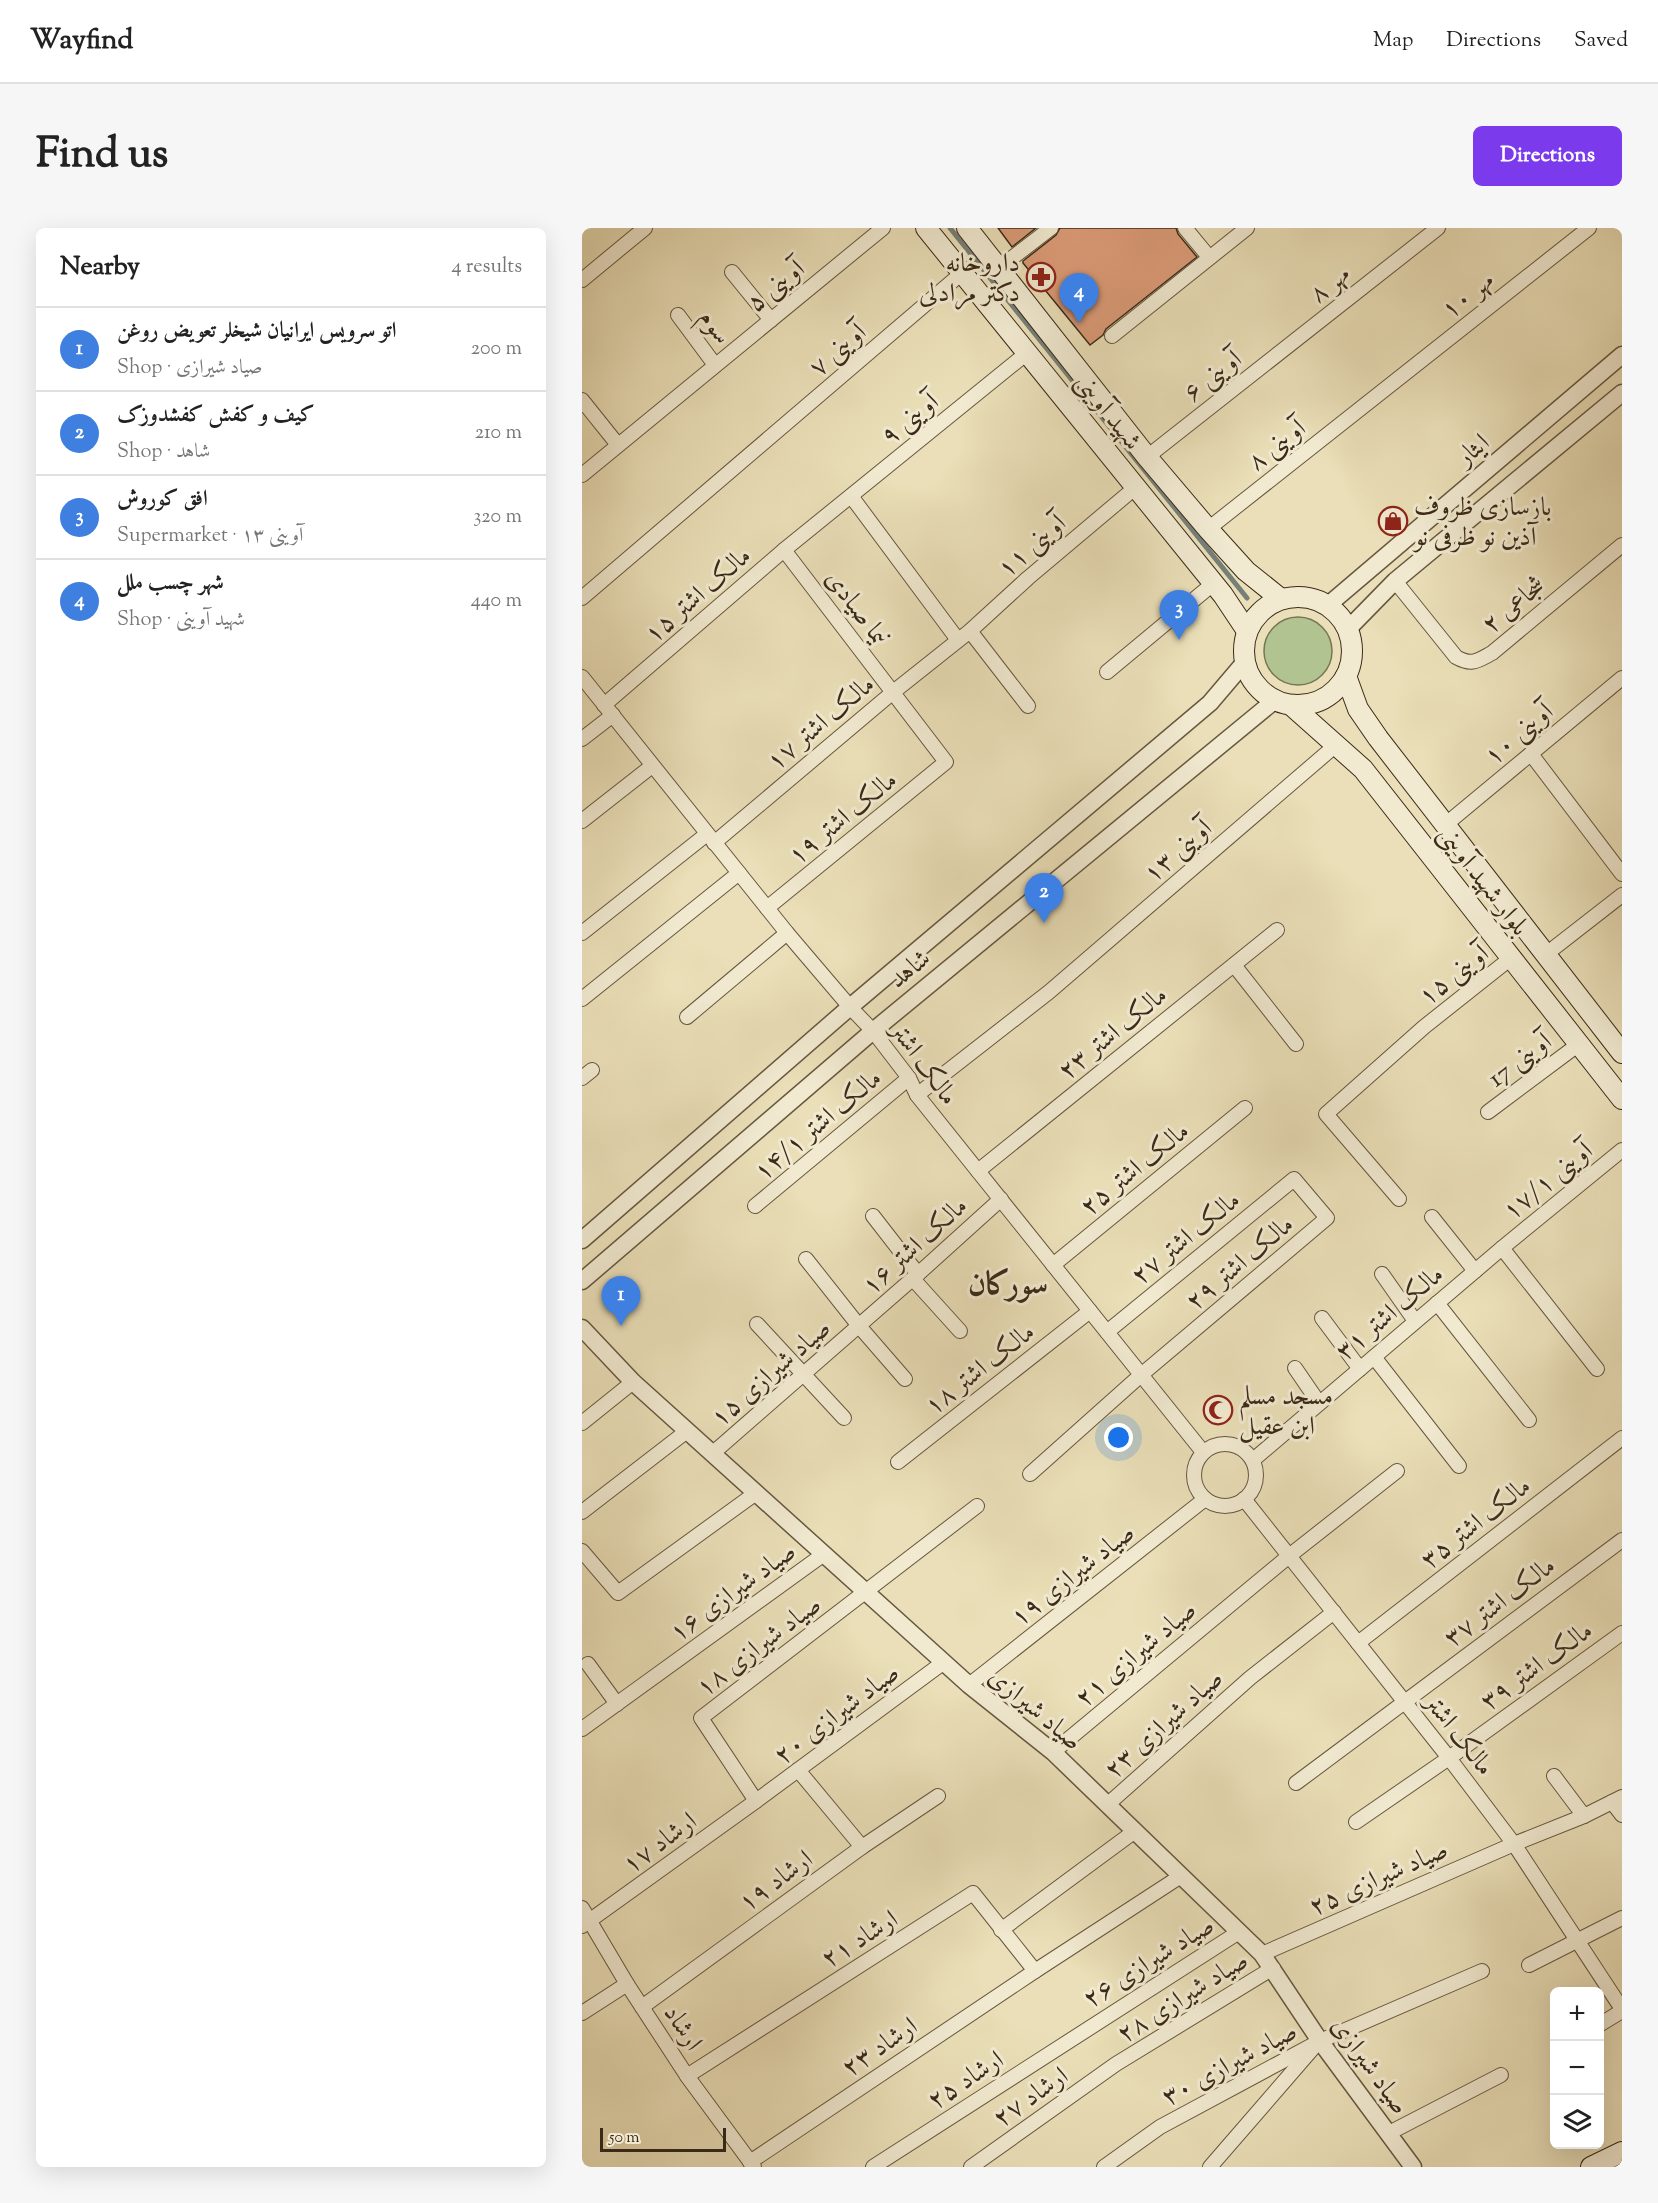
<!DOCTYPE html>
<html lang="en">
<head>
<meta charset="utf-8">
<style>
  :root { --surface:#fff; --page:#f6f6f6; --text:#222; --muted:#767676; --line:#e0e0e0; --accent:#7c3aed }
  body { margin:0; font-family:"Sorts Mill Goudy",Amiri,serif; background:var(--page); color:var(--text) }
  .controls { position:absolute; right:18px; bottom:18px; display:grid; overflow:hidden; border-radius:9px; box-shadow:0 6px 24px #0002 }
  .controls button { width:54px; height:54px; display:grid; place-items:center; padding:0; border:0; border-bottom:2px solid var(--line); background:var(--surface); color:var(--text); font:30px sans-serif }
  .scale { position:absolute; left:18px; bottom:15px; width:126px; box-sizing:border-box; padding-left:6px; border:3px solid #3a2a17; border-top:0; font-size:16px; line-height:21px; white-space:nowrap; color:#3a2a17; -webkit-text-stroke:4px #f1ead1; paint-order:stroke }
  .you { position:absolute; left:537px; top:1210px; width:21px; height:21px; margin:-15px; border:4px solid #fff; border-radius:50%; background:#1a73e8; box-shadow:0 0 0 9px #1a73e833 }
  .badge { display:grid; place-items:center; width:39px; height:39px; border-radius:50%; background:var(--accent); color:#fff; font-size:20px; font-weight:700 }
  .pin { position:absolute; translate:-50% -50px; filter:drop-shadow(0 2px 3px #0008) }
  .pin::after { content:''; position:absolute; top:32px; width:21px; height:18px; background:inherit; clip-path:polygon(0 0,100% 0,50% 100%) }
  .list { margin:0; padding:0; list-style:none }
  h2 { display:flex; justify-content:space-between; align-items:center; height:78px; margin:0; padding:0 24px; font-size:26px }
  h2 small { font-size:20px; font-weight:400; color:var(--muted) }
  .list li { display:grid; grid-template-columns:39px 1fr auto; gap:18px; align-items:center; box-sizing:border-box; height:84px; padding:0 24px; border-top:2px solid var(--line) }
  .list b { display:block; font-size:22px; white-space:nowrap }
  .list p { margin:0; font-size:20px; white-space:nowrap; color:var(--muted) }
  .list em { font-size:20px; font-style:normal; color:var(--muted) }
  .icon { flex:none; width:33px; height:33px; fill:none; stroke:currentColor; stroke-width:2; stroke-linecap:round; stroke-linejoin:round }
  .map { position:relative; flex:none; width:1040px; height:1939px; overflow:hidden; border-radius:9px }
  header { display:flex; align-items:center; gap:36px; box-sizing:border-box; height:84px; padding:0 30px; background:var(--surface); border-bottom:2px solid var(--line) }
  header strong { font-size:28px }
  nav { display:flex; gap:33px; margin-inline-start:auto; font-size:21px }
  .intro { display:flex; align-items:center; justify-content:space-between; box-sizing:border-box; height:144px; padding:0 36px }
  h1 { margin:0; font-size:42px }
  .button { padding:15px 27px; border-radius:9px; background:var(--accent); color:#fff; font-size:21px; font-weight:700 }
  main { display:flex; gap:36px; padding:0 36px }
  aside { flex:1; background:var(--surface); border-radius:9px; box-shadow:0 6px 24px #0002 }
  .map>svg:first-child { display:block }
  .green { fill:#b2c392; stroke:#767654; stroke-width:1.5 }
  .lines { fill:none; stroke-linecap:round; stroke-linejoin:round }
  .stream { stroke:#768079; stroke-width:5 }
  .building { fill:#db9b77; stroke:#3a2a17; stroke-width:1.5 }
  .minor-casing { stroke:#66573f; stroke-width:16 }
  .tertiary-casing { stroke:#66573f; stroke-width:19 }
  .secondary-casing { stroke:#3a2a17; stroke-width:22 }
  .minor { stroke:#f1ead1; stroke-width:14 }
  .tertiary { stroke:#f1ead1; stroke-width:16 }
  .secondary { stroke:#f1ead1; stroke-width:20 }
  .labels { text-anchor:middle; stroke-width:6; stroke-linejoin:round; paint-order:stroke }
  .poi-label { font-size:26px; fill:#3a2a17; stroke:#f1ead1; text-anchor:start }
  .street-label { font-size:26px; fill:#3a2a17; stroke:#f1ead1 }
  .district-label { font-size:32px; font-weight:bold; fill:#3a2a17; stroke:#f1ead1 }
</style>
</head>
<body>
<header>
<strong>Wayfind</strong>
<nav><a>Map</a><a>Directions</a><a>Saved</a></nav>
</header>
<div class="intro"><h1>Find us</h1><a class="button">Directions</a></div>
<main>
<aside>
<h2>Nearby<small>4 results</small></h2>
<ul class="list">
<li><span class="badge" style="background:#3f7fe0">1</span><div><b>اتو سرویس ایرانیان شیخلر تعویض روغن</b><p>Shop · صیاد شیرازی</p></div><em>200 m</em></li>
<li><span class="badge" style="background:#3f7fe0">2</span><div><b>کیف و کفش کفشدوزک</b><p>Shop · شاهد</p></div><em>210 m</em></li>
<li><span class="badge" style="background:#3f7fe0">3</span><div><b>افق کوروش</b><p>Supermarket · ۱۳ آوینی</p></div><em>320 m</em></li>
<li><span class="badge" style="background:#3f7fe0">4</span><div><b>شهر چسب ملل</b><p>Shop · شهید آوینی</p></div><em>440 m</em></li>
</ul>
</aside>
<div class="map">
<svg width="1040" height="1939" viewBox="0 0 1040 1939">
  <rect width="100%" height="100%" fill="#eadfb8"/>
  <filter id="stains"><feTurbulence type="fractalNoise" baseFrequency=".00333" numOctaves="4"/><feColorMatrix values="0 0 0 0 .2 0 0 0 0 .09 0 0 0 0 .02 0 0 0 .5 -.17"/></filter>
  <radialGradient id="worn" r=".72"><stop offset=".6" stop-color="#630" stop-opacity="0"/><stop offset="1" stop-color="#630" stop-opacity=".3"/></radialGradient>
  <!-- green -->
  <circle class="green" cx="716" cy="423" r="34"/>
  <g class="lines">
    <!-- stream -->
    <polyline class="stream" points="368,0 665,370"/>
  </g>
  <!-- building -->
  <g class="building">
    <polygon points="416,0 454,0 430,19"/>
    <polygon points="478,0 594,0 596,6 615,29 524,101 521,107 508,117 441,35 441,33 474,7"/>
  </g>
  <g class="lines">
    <!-- minor casing -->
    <g class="minor-casing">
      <g id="minor">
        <polyline points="603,0 627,29"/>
        <polyline points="417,40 469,0"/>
        <polyline points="150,44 189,92"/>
        <polyline points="0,52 63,0"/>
        <polyline points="96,87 133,137"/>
        <polyline points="530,108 665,0"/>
        <polyline points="0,172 36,217"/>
        <polyline points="565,229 856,0"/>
        <polyline points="0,247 301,0"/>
        <polyline points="269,268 376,412"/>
        <polyline points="626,301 1007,0"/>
        <path d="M813,353l61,76c16,9 21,4 36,-4l130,-108"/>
        <polyline points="0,370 380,45"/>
        <polyline points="388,403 446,478"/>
        <polyline points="525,444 632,355"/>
        <polyline points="0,449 205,705 268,779 291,803 327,850 335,867 621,1224"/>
        <polyline points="22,477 202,322 445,125"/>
        <polyline points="0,511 31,487"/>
        <polyline points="949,526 1040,646"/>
        <polyline points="0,593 70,538"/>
        <polyline points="863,597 1040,450"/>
        <polyline points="132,615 310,465 388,403 446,350 554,259"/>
        <polyline points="185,680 364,534 202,322"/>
        <polyline points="0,705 125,606"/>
        <polyline points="963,727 1040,667"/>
        <polyline points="652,737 714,816"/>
        <polyline points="0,771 157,645"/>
        <polyline points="105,789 205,705"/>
        <polyline points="0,850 10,842"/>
        <polyline points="335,867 467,764 754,517"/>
        <polyline points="906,884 997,816"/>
        <polyline points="396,943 695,702"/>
        <polyline points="817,971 744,886 842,799 929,730"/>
        <polyline points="173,978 327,850"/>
        <polyline points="291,988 336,1046"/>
        <polyline points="850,989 893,1043"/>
        <polyline points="920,1020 1015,1141"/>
        <polyline points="224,1031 277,1098 323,1151"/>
        <polyline points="471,1037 663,880"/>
        <polyline points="800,1046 833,1093"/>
        <polyline points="331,1051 378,1103"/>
        <polyline points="855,1075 947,1192"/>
        <polyline points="740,1090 778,1141"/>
        <polyline points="175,1096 262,1190"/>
        <polyline points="792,1129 877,1238"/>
        <polyline points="713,1140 737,1175"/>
        <polyline points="0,1195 51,1154"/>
        <circle cx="643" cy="1247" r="31"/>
        <polyline points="131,1225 336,1046 419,971"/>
        <polyline points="671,1232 920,1020 1040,922"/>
        <polyline points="316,1234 508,1083"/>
        <polyline points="448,1246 559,1147 745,990 712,951 525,1104"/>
        <polyline points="662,1271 867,1530 932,1616 1040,1781"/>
        <polyline points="0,1284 105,1203"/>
        <polyline points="0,1323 36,1365 174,1265"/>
        <polyline points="776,1415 1040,1210"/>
        <polyline points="6,1436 35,1476"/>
        <polyline points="387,1457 623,1271"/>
        <polyline points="0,1501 242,1326"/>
        <polyline points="471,1524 707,1328 815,1243"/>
        <polyline points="216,1542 280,1619"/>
        <polyline points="972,1548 1002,1588"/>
        <polyline points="714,1555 1040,1312"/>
        <polyline points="174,1573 119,1490 395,1278"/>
        <polyline points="1030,1574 1040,1587"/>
        <polyline points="525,1577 668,1450 752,1384"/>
        <polyline points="774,1594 867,1530 1040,1405"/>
        <polyline points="0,1680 45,1756 105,1848 172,1939"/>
        <polyline points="0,1698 174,1573 362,1434"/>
        <polyline points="419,1702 553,1603"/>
        <polyline points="680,1726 932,1616 1002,1588 1040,1569"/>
        <polyline points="947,1737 1040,1690"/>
        <polyline points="60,1779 280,1619 356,1568"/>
        <polyline points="0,1785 45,1756"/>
        <polyline points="1017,1797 1040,1783"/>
        <polyline points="105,1848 391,1665 453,1743"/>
        <polyline points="807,1905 919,1847"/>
        <polyline points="168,1934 453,1743 599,1648"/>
        <polyline points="291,1939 657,1704"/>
        <polyline points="389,1939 534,1836 691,1740"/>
        <polyline points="522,1939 578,1899 738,1813 900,1743"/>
        <polyline points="628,1939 732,1819"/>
      </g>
    </g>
    <!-- tertiary casing -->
    <g class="tertiary-casing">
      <g id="tertiary">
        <polyline points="745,378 1040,127"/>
        <polyline points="765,402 813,353 1040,165"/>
        <polyline points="0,1012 268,779 628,475 662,435"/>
        <polyline points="0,1053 291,803 692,473"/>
        <polyline points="0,1100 51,1154 387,1457 471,1524 680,1726 738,1813 831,1939"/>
      </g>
    </g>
    <!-- secondary casing -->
    <g class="secondary-casing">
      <g id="secondary">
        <polyline points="344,0 641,367 665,403"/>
        <polyline points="385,0 565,229 626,301 664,343 699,371"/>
        <circle cx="716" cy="423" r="54"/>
        <polyline points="764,448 776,481 796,510 1040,825"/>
        <polyline points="709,477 781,541 1040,871"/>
        <polyline points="1009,1939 1040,1924"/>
      </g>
    </g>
    <!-- minor -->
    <use href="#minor" class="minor"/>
    <!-- tertiary -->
    <use href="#tertiary" class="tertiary"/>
    <!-- secondary -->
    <use href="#secondary" class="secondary"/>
  </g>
  <!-- icons -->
  <defs>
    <g id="pharmacy-ring" transform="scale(1.5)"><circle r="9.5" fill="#f1ead1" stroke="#8f2418" stroke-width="1.5"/><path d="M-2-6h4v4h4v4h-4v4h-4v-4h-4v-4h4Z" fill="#8f2418"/></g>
    <g id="shop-ring" transform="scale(1.5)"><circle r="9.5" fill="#f1ead1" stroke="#8f2418" stroke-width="1.5"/><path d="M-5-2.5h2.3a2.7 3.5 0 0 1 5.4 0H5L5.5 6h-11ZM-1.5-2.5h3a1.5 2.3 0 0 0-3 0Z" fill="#8f2418"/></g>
    <g id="mosque-ring" transform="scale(1.5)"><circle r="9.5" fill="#f1ead1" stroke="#8f2418" stroke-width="1.5"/><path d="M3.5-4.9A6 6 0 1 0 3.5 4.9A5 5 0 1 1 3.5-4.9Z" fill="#8f2418"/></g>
  </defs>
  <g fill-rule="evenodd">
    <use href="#pharmacy-ring" x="459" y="49"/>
    <use href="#shop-ring" x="811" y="293"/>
    <use href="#mosque-ring" x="636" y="1182"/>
  </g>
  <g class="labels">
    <!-- poi labels -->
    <g class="poi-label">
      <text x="438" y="43" text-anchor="end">داروخانه<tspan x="438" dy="30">دکتر مرادلی</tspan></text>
      <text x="832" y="287">بازسازی ظروف<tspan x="832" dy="30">آذین نو ظرفی نو</tspan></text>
      <text x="657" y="1176">مسجد مسلم<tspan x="657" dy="30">ابن عقیل</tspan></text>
    </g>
    <!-- street labels -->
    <g class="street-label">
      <text transform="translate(747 55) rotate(-38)" y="9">مهر ۸</text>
      <text transform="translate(193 57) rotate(-39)" y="9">۵ آوینی</text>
      <text transform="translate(885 66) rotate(-38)" y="9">مهر ۱۰</text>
      <text transform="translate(134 98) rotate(54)" y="9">سوم</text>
      <text transform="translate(255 121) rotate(-41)" y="9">۷ آوینی</text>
      <text transform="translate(630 147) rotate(-38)" y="9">۶ آوینی</text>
      <text transform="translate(527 183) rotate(51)" y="9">شهید آوینی</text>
      <text transform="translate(327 190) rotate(-39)" y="9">۹ آوینی</text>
      <text transform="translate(694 216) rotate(-38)" y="9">۸ آوینی</text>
      <text transform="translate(890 221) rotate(-40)" y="9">ایثار</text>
      <text transform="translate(449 317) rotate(-41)" y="9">۱۱ آوینی</text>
      <text transform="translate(115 366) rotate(-41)" y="9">مالک اشتر ۱۵</text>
      <text transform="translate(931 376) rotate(-39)" y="9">شجاعی ۲</text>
      <text transform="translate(276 379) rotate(53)" y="9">نیما صیادی</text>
      <text transform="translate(238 494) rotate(-40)" y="9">مالک اشتر ۱۷</text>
      <text transform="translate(936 505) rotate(-40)" y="9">۱۰ آوینی</text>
      <text transform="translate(260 589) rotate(-39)" y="9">مالک اشتر ۱۹</text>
      <text transform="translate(595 622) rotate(-41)" y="9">آوینی ۱۳</text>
      <text transform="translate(902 652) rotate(52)" y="9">بلوار شهید آوینی</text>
      <text transform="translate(327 740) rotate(-39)" y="9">شاهد</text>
      <text transform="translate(871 746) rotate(-38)" y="9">آوینی ۱۵</text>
      <text transform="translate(530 804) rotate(-39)" y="9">مالک اشتر ۲۳</text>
      <text transform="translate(937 831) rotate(-37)" y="9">آوینی 17</text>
      <text transform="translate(343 835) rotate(54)" y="9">مالک اشتر</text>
      <text transform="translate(235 896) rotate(-40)" y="9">مالک اشتر ۱۴/۱</text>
      <text transform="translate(552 940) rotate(-39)" y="9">مالک اشتر ۲۵</text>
      <text transform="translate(965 952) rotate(-39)" y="9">آوینی ۱۷/۱</text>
      <text transform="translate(603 1009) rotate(-39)" y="9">مالک اشتر ۲۷</text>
      <text transform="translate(332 1017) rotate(-42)" y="9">مالک اشتر ۱۶</text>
      <text transform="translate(657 1034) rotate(-40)" y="9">مالک اشتر ۲۹</text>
      <text transform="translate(807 1084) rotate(-40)" y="9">مالک اشتر ۳۱</text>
      <text transform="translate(397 1140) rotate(-38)" y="9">مالک اشتر ۱۸</text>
      <text transform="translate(188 1144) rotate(-41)" y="9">صیاد شیرازی ۱۵</text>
      <text transform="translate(893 1294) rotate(-38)" y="9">مالک اشتر ۳۵</text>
      <text transform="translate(490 1346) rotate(-38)" y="9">صیاد شیرازی ۱۹</text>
      <text transform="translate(150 1363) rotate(-36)" y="9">صیاد شیرازی ۱۶</text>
      <text transform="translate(917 1373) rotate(-37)" y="9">مالک اشتر ۳۷</text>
      <text transform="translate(176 1417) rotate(-37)" y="9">صیاد شیرازی ۱۸</text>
      <text transform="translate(553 1425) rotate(-40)" y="9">صیاد شیرازی ۲۱</text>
      <text transform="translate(954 1437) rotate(-36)" y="9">مالک اشتر ۳۹</text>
      <text transform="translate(454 1480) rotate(40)" y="9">صیاد شیرازی</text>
      <text transform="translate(254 1485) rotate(-37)" y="9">صیاد شیرازی ۲۰</text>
      <text transform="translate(581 1495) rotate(-42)" y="9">صیاد شیرازی ۲۳</text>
      <text transform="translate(878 1506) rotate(52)" y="9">مالک اشتر</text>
      <text transform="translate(77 1614) rotate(-36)" y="9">ارشاد ۱۷</text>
      <text transform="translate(796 1649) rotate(-24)" y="9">صیاد شیرازی ۲۵</text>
      <text transform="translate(193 1652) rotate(-36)" y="9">ارشاد ۱۹</text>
      <text transform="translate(277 1710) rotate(-32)" y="9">ارشاد ۲۱</text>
      <text transform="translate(566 1733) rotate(-32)" y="9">صیاد شیرازی ۲۶</text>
      <text transform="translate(600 1768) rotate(-32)" y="9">صیاد شیرازی ۲۸</text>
      <text transform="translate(102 1799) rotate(57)" y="9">ارشاد</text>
      <text transform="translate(297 1818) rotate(-34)" y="9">ارشاد ۲۳</text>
      <text transform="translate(647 1835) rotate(-28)" y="9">صیاد شیرازی ۳۰</text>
      <text transform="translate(789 1837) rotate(54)" y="9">صیاد شیرازی</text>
      <text transform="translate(383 1851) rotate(-33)" y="9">ارشاد ۲۵</text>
      <text transform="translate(448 1868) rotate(-35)" y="9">ارشاد ۲۷</text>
    </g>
    <!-- district labels -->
    <g class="district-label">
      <text x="426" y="1066">سورکان</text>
    </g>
  </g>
  <rect width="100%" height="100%" filter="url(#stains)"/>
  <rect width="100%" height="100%" fill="url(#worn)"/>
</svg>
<div class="controls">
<button>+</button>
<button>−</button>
<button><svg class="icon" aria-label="layers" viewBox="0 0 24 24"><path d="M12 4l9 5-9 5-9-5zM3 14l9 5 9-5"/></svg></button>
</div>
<div class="scale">50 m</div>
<div class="you"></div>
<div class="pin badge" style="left:39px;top:1098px;background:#3f7fe0">1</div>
<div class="pin badge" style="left:462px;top:695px;background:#3f7fe0">2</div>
<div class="pin badge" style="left:597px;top:412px;background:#3f7fe0">3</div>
<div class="pin badge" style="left:497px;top:95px;background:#3f7fe0">4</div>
</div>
</main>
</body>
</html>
